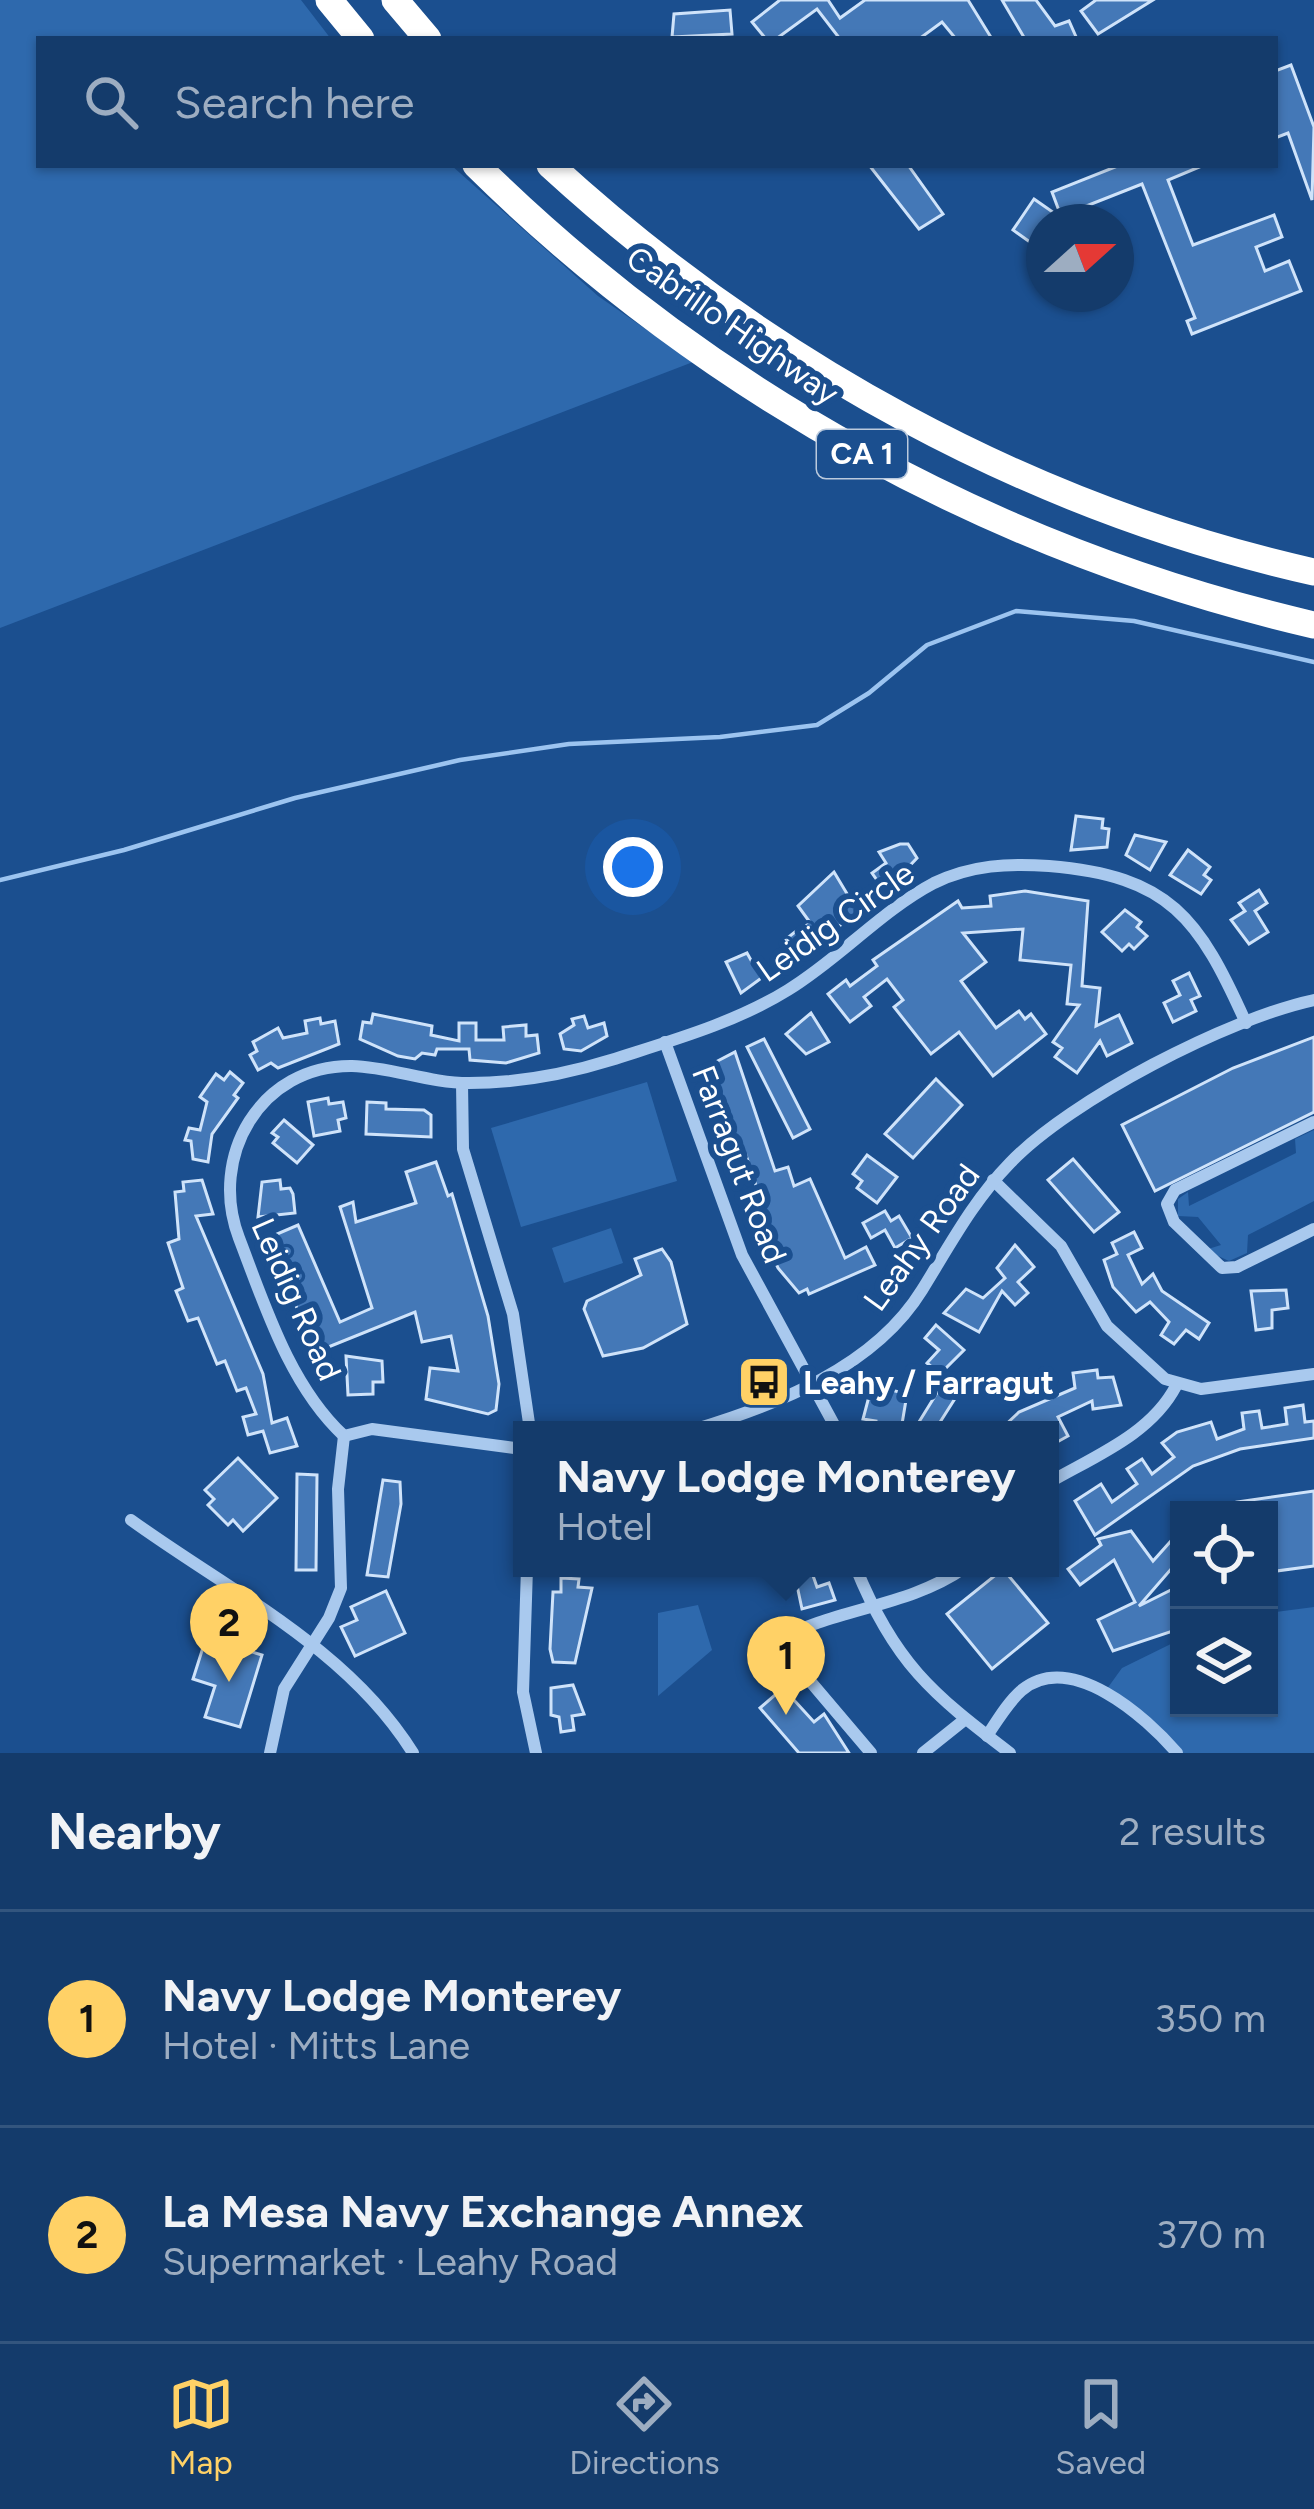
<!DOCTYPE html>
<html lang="en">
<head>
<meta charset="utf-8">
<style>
  :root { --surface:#143b6b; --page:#1d4271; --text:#f1f3f6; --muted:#9dadc1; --line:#33557e; --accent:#ffd166 }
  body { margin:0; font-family:Figtree,sans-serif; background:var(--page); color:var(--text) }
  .controls { position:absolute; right:36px; bottom:36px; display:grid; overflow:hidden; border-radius:0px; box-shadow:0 3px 9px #0004 }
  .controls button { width:108px; height:108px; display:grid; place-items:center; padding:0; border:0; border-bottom:3px solid var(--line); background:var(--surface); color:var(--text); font:60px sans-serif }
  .compass { position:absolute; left:1026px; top:204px; width:108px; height:108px; border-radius:50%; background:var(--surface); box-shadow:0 3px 9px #0004; rotate:69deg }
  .you { position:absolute; left:633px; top:867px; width:42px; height:42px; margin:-30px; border:9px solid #fff; border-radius:50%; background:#1a73e8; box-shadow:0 0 0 18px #1a73e833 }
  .badge { display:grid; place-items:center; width:78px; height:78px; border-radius:50%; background:var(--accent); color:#111; font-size:39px; font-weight:700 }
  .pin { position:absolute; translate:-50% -99px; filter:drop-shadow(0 3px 6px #0008) }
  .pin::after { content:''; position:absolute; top:63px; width:42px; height:36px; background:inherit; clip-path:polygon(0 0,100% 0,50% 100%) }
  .popup { position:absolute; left:513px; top:1421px; width:546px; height:156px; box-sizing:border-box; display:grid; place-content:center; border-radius:0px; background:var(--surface); filter:drop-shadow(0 3px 9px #0005); font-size:39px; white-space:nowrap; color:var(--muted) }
  .popup b { font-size:45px; color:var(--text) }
  .popup::after { content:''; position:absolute; left:50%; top:100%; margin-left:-24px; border:24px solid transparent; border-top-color:var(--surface) }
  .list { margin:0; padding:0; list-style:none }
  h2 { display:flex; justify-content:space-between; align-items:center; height:156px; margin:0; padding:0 48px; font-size:51px }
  h2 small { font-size:39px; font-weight:400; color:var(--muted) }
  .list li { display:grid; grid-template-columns:78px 1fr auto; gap:36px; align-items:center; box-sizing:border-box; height:216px; padding:0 48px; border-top:3px solid var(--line) }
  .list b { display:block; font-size:45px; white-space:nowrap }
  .list p { margin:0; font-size:39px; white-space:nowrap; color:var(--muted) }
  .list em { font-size:39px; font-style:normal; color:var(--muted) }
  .icon { flex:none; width:66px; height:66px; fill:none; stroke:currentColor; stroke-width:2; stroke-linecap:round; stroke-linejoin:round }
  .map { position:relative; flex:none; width:1314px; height:1753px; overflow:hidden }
  .search { position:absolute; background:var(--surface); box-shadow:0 3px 9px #0004; left:36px; right:36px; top:36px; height:132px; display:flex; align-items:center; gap:30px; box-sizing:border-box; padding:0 42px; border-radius:0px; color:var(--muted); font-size:45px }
  .sheet { height:588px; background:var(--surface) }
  nav { display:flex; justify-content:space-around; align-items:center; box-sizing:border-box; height:168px; border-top:3px solid var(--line); background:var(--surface); font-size:33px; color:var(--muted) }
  nav a { display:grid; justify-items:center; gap:6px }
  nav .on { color:var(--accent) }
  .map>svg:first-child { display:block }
  .green { fill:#2e69ad }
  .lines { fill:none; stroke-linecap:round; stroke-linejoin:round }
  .stream { stroke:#9cc4f0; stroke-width:4.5 }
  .building { fill:#4478b7; stroke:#cfe3fa; stroke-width:3 }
  .minor { stroke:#a9c9ee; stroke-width:12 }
  .motorway { stroke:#fff; stroke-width:27 }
  .labels { text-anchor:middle; stroke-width:12; stroke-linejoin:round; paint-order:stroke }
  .shield { fill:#1b4f8f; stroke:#bbcadd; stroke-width:3 }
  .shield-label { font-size:30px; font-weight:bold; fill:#fff }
  .street-label { font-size:33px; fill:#fff; stroke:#1b4f8f }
  .poi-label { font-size:33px; font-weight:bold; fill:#fff; stroke:#1b4f8f; text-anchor:start }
</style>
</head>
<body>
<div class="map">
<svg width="1314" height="1753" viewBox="0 0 1314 1753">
  <rect width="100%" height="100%" fill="#1b4f8f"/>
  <!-- green -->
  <g class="green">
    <polygon points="0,0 301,0 331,39 39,39 39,165 451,165 598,296 693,362 0,628"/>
    <polygon points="647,1082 677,1181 521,1227 491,1128"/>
    <polygon points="1314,1130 1314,1201 1248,1235 1247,1253 1229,1261 1205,1250 1221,1245 1198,1217 1178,1216 1178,1199 1188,1192 1189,1206 1296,1153 1295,1139"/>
    <polygon points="611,1228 623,1263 564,1283 552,1248"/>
    <polygon points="698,1605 712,1650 658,1696 658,1613"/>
    <polygon points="1314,1607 1314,1753 1177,1753 1104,1693 1122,1668 1179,1640 1179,1708 1269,1708 1269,1613"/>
  </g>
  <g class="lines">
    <!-- stream -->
    <polyline class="stream" points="0,880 124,850 295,798 460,760 569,744 720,737 817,725 869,693 927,645 1016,611 1134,621 1314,662"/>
  </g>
  <!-- building -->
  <g class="building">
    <polygon points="780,0 828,0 840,18 865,0 968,0 992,39 956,39 942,22 919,39 840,39 817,9 776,39 766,39 752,22"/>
    <polygon points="1002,0 1036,0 1055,26 1069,21 1077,39 1025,39"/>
    <polygon points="1096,0 1153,0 1098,34 1081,11"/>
    <polygon points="730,10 732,34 672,37 674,14"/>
    <polygon points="1291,65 1314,127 1312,200 1288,133 1275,138 1275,71"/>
    <polygon points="869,165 908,165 943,214 919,229"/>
    <polygon points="1120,165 1204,165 1168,180 1193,245 1274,215 1282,237 1256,247 1265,271 1289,261 1301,291 1192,334 1187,321 1195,318 1142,184 1061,216 1052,192"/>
    <polygon points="1034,199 1067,222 1044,222 1037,247 1013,230"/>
    <polygon points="1076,816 1103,819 1102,828 1109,829 1107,847 1071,850"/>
    <polygon points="1135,835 1166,842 1150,870 1126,855"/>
    <polygon points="900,844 908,844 917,858 897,879 893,873 879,883 872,873 886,863 879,852"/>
    <polygon points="1188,850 1210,867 1204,875 1211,880 1201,894 1170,875"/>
    <polygon points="834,872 858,912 799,956 786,939 809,921 798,906"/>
    <polygon points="1259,890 1267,903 1255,911 1268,932 1249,944 1231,920 1245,911 1239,903"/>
    <polygon points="1025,891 1088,901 1082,986 1100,988 1096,1026 1119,1015 1132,1043 1107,1056 1100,1041 1077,1073 1055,1057 1062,1048 1053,1042 1079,1005 1067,1004 1071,965 1020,960 1023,929 963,933 986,962 961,981 996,1028 1019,1011 1025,1019 1031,1014 1046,1034 993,1076 959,1032 931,1054 894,1007 903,1000 887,979 864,997 871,1006 850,1022 828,994 846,980 850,986 877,966 873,960 958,901 962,908 991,906 990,896"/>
    <polygon points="1125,910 1141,922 1137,927 1147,936 1134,949 1129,944 1122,951 1102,932"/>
    <polygon points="747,953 752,962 760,959 767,974 741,993 726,962"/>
    <polygon points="1189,973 1200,996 1191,1000 1196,1011 1173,1022 1164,1003 1180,995 1173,981"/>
    <polygon points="811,1013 829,1042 806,1054 786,1034"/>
    <polygon points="373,1014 432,1026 431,1035 459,1041 459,1023 476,1023 476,1040 504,1040 503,1027 526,1025 526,1036 537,1035 539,1053 506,1063 470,1060 469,1049 437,1049 435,1055 422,1053 415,1059 398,1056 360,1039 363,1022 371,1023"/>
    <polygon points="584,1016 588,1028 604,1023 607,1036 581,1051 564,1049 560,1034 574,1025 572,1019"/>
    <polygon points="320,1018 321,1024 335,1021 339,1044 278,1068 271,1063 258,1070 250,1055 257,1051 253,1042 278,1028 283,1038 307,1033 305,1021"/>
    <polygon points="1314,1037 1314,1112 1155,1191 1122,1125 1233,1068"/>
    <polygon points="764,1039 810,1129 793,1138 747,1047"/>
    <polygon points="735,1052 775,1171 788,1167 794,1186 810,1179 845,1258 866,1247 875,1265 809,1294 807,1289 799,1293 778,1268 753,1215 762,1204 746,1155 733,1160 714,1106 708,1066"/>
    <polygon points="230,1072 243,1083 234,1095 238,1098 212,1134 208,1162 193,1159 191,1141 185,1140 189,1128 200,1130 207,1102 200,1097 216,1074 224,1080"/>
    <polygon points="936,1079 962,1105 913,1158 885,1134"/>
    <polygon points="328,1098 329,1104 343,1102 346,1118 338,1120 340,1131 314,1136 308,1102"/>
    <polygon points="367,1102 386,1103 386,1109 424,1110 431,1115 431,1137 366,1134"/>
    <polygon points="284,1120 313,1145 297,1163 273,1143 278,1137 272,1133"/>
    <polygon points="867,1155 897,1177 877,1203 857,1188 862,1181 853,1174"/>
    <polygon points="1073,1159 1119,1212 1094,1232 1048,1180"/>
    <polygon points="436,1162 448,1196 452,1194 488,1316 499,1384 496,1410 488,1414 426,1399 430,1368 458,1371 451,1336 422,1342 415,1312 316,1352 270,1246 270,1237 298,1225 340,1322 372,1308 340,1207 353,1202 356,1222 416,1203 406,1172"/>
    <polygon points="202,1180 213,1214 196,1216 263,1374 272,1423 287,1418 297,1446 270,1453 263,1431 248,1435 243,1417 256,1414 246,1388 237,1391 225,1361 217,1364 198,1318 188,1321 176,1291 183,1288 168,1243 179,1239 175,1192 184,1191 183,1182"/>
    <polygon points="280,1180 281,1189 290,1188 293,1194 295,1213 258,1217 262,1182"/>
    <polygon points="885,1211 891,1221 899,1216 912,1238 895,1248 885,1230 871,1238 863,1223"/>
    <polygon points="1134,1232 1142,1248 1128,1255 1142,1284 1153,1274 1162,1291 1209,1323 1199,1339 1186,1330 1174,1344 1161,1335 1169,1322 1150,1302 1136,1312 1113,1287 1104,1260 1117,1254 1112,1243"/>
    <polygon points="1015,1245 1034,1267 1018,1282 1028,1293 1015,1305 1002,1291 979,1332 944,1313 966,1289 983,1298 1005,1278 997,1268"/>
    <polygon points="662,1249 671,1262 687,1324 643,1348 603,1356 584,1309 587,1301 641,1275 635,1259"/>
    <polygon points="1286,1290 1288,1308 1272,1310 1272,1328 1256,1330 1251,1291"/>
    <polygon points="936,1325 964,1350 940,1374 927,1363 939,1350 925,1338"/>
    <polygon points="346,1356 382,1361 383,1382 373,1382 373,1394 348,1395"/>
    <polygon points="1097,1370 1098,1378 1113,1377 1121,1405 1093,1409 1092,1401 1058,1417 1068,1436 1050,1446 1050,1430 1000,1430 1019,1412 1075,1388 1073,1373"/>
    <polygon points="872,1385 907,1394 901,1430 876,1430 876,1421 863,1419"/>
    <polygon points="940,1388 956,1397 935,1430 914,1430"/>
    <polygon points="1303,1405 1305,1422 1314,1421 1314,1438 1240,1449 1193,1466 1095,1535 1075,1501 1101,1484 1112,1502 1137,1484 1127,1469 1142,1459 1152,1474 1174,1457 1162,1443 1177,1432 1211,1422 1217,1439 1244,1429 1242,1413 1259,1411 1262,1428 1287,1424 1285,1408"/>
    <polygon points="238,1458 277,1498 243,1531 233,1520 228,1525 208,1505 214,1499 205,1490"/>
    <polygon points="297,1474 317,1475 316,1570 296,1570"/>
    <polygon points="383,1480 400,1482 401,1504 388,1577 367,1575"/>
    <polygon points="1314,1491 1314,1566 1269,1572 1269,1510 1238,1510 1237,1502"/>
    <polygon points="1131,1531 1153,1561 1179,1532 1179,1560 1139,1606 1179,1586 1179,1629 1113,1651 1098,1620 1135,1602 1114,1560 1080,1585 1068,1569 1101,1545 1098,1539"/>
    <polygon points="1003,1569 1048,1623 992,1669 947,1614"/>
    <polygon points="811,1570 817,1587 829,1583 835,1600 802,1609 795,1576"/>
    <polygon points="561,1578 579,1579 578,1587 592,1588 575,1663 553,1662 550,1649 553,1592 561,1592"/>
    <polygon points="386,1591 405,1633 355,1656 341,1627 357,1620 351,1607"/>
    <polygon points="206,1638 262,1655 240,1727 205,1717 215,1686 193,1679"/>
    <polygon points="573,1685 584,1714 572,1716 574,1730 561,1732 559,1717 551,1715 551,1688"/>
    <polygon points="783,1688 814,1722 824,1714 849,1753 799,1753 760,1708"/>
  </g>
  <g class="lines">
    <!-- minor -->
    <g class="minor">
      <polyline points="665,1042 742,1255 837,1430"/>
      <polyline points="462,1083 463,1149 513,1314 530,1430"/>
      <polyline points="1314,1122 1175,1190 1167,1204 1174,1222 1222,1268 1237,1267 1314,1229"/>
      <polyline points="993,1180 1061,1246 1107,1326 1165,1379 1201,1389 1314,1374"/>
      <path d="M693,1430c83,-25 181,-62 229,-140 28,-45 51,-89 88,-127 60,-63 219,-145 304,-163"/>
      <path d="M344,1436c-54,-50 -79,-130 -105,-198 -31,-81 21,-173 113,-172 39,1 77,17 117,17 50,0 94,-8 142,-23 59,-19 124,-37 177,-70 51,-31 93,-79 146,-107 37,-18 75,-20 115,-17 121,10 150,52 197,157"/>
      <polyline points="344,1436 372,1429 522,1449"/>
      <path d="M1050,1482c45,-26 101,-48 126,-96"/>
      <path d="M131,1520c98,71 217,128 282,233"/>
      <polyline points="527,1568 523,1692 536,1753"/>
      <path d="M856,1568c38,94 76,126 154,185"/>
      <path d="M987,1736c10,-15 21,-34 35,-46 49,-40 124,27 155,63"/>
      <polyline points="270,1753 284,1689 329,1618 341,1588 338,1489 344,1436"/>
      <path d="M871,1753l-95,-112c59,-33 132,-34 188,-73"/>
      <polyline points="923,1753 963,1721"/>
    </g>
    <!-- motorway -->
    <g class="motorway">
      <polyline points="329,0 361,39"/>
      <polyline points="395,0 428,39"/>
      <path d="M476,165c231,228 522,387 838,460"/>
      <path d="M550,165c215,197 478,343 764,407"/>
    </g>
  </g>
  <!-- icons -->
  <defs>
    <g id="bus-square" transform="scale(2.7)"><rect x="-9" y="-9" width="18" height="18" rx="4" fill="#ffd166" stroke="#1b4f8f"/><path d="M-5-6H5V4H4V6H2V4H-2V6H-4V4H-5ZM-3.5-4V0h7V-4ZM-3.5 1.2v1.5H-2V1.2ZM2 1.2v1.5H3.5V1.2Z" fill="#111"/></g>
  </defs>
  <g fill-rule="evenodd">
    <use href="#bus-square" x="764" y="1382"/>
  </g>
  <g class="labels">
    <!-- shield labels -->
    <rect class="shield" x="817" y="430" width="90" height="48" rx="9"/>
    <g class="shield-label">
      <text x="862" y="464">CA 1</text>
    </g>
    <!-- street labels -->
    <g class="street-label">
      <text transform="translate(733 325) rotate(35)" y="12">Cabrillo Highway</text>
      <text transform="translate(835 921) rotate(-35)" y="12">Leidig Circle</text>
      <text transform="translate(740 1164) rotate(69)" y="12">Farragut Road</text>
      <text transform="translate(921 1237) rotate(-54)" y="12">Leahy Road</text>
      <text transform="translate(297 1299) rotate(66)" y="12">Leidig Road</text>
    </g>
    <!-- poi labels -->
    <g class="poi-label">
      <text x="803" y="1394">Leahy / Farragut</text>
    </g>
  </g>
</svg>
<div class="controls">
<button><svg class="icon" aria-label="locate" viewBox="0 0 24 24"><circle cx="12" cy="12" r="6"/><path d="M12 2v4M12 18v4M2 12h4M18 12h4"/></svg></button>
<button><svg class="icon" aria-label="layers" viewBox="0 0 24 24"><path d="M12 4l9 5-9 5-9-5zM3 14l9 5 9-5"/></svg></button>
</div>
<svg class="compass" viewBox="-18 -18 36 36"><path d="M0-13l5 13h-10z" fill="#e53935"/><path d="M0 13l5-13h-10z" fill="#9dadc1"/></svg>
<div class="you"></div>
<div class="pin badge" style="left:786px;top:1715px">1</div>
<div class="popup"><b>Navy Lodge Monterey</b>Hotel</div>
<div class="pin badge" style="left:229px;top:1682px">2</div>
<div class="search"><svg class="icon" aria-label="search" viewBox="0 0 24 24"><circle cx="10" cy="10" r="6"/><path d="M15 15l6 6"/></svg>Search here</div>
</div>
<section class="sheet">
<h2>Nearby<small>2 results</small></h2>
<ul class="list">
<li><span class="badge">1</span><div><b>Navy Lodge Monterey</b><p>Hotel · Mitts Lane</p></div><em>350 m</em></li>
<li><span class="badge">2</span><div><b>La Mesa Navy Exchange Annex</b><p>Supermarket · Leahy Road</p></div><em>370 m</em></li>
</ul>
</section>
<nav>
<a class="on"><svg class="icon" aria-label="map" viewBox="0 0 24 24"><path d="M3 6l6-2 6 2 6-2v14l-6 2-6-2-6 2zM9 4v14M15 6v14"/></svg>Map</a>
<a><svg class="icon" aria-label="directions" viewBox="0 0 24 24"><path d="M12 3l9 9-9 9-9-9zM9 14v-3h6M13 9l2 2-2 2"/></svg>Directions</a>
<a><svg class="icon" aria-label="saved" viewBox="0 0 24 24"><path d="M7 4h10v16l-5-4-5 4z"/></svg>Saved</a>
</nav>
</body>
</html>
